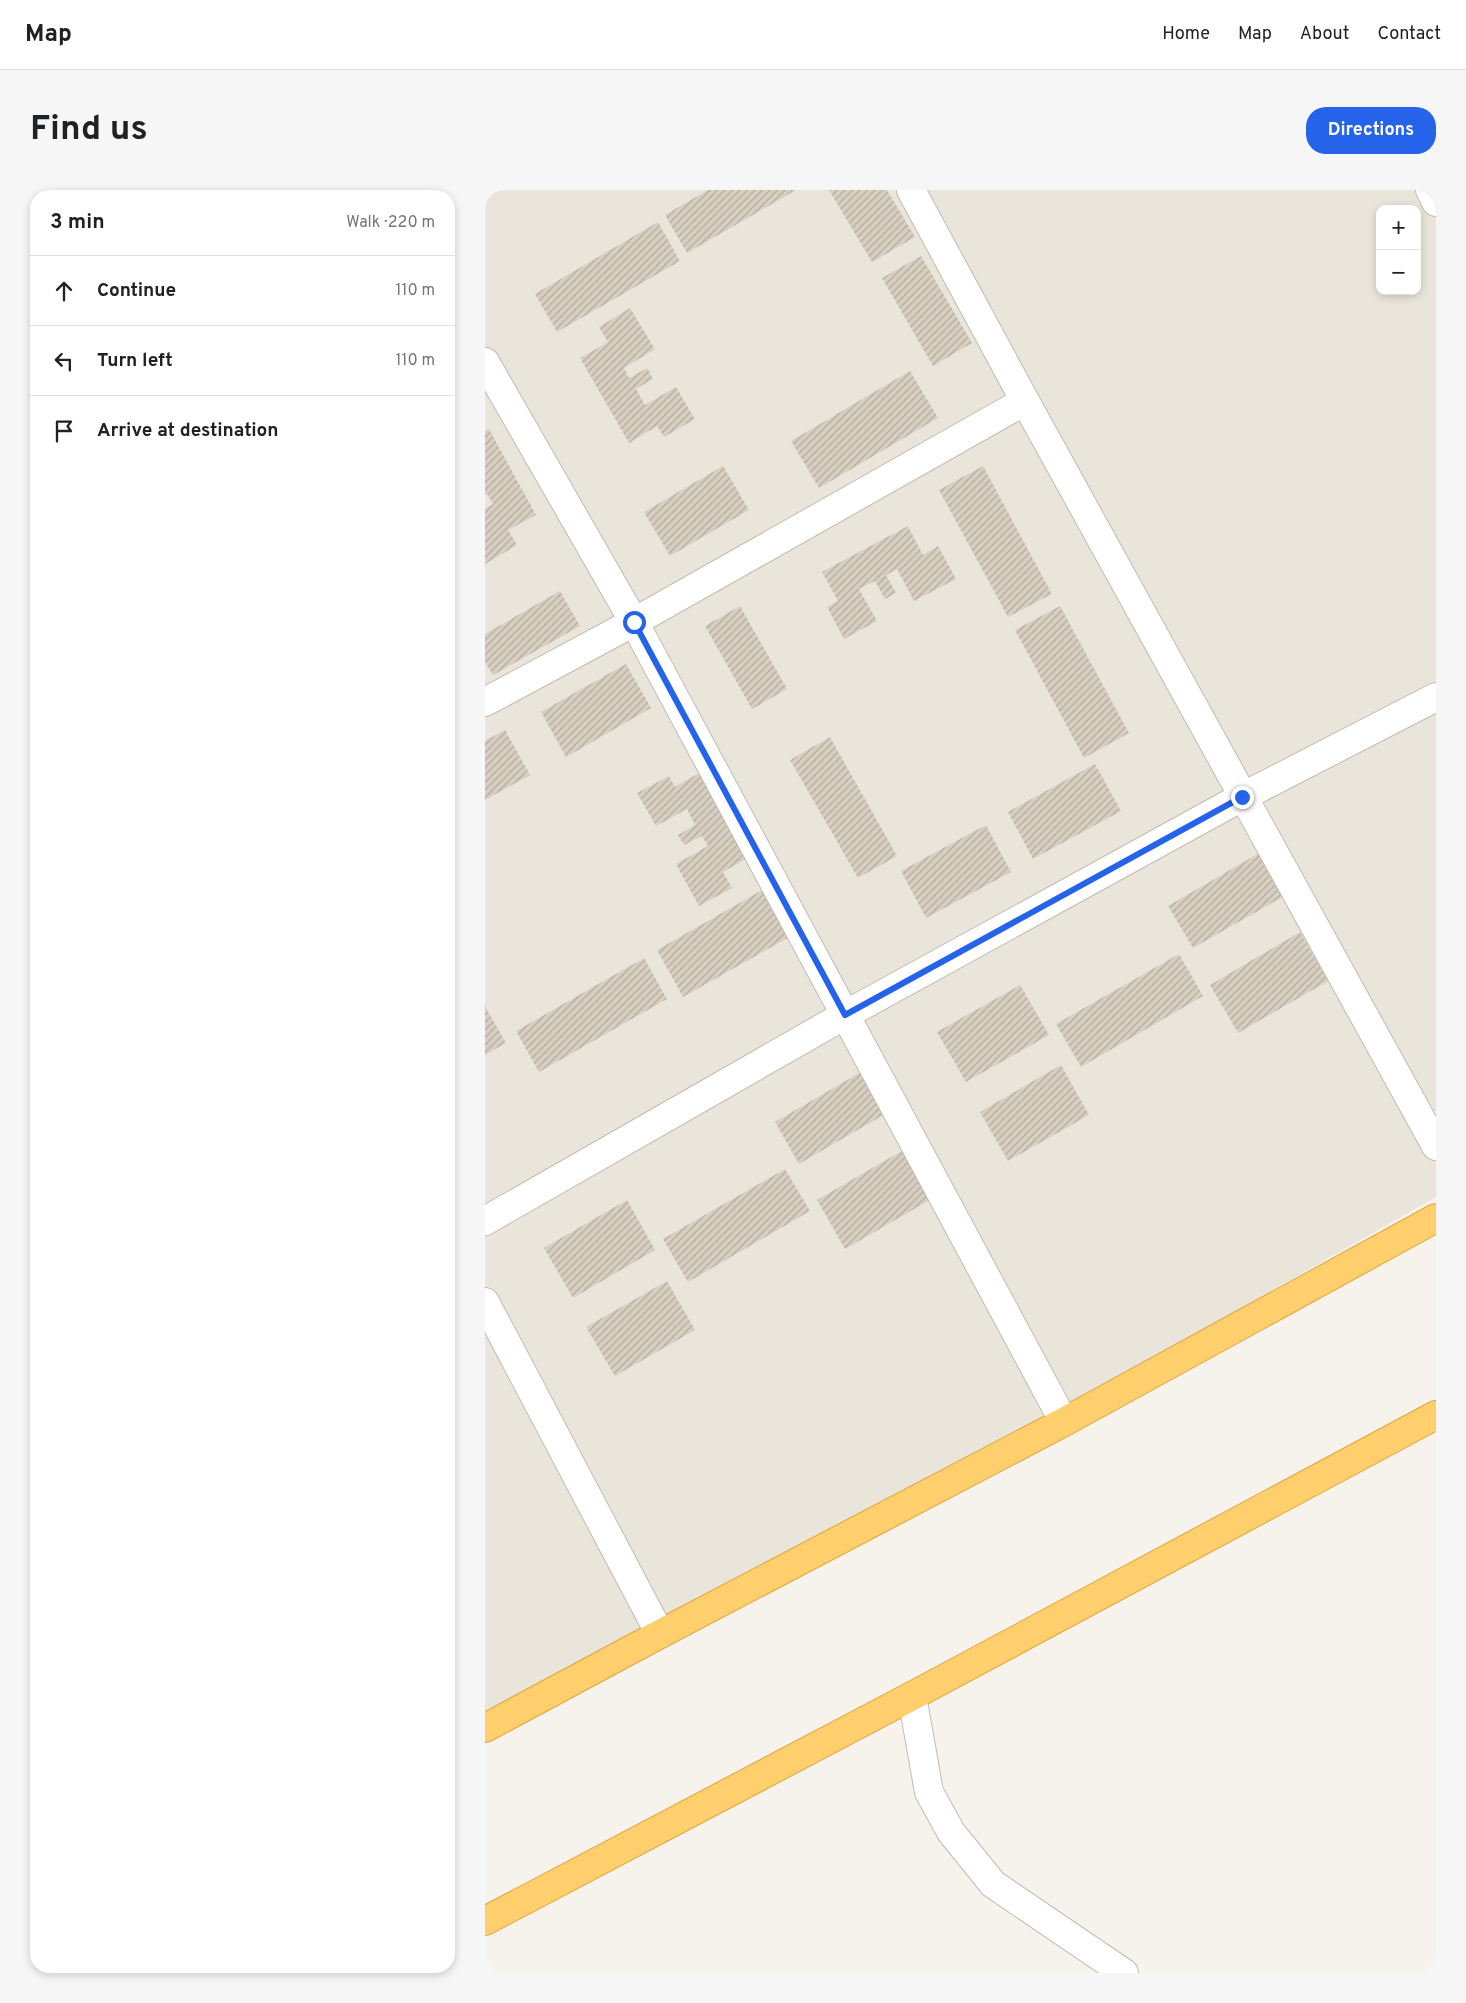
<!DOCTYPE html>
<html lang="en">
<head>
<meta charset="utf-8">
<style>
  :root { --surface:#fff; --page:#f6f6f6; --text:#202124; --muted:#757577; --line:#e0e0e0; --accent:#2563eb }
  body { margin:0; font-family:Overpass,sans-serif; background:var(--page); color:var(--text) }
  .controls { position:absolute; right:15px; top:15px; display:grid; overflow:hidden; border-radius:10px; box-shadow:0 2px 8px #0003 }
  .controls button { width:45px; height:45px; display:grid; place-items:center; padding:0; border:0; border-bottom:1px solid var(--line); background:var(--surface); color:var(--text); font:25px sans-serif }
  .stop { position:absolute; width:15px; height:15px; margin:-11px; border:4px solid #2563eb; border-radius:50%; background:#fff }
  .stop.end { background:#2563eb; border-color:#fff; box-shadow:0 1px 5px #0008 }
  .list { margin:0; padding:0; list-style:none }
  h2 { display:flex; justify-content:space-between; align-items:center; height:65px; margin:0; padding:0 20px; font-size:21px }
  h2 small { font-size:16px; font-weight:400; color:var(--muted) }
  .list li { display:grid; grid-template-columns:32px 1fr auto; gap:15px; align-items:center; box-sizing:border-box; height:70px; padding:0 20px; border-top:1px solid var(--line) }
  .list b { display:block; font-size:19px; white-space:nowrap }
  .list em { font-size:16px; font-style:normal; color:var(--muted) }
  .icon { flex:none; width:28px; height:28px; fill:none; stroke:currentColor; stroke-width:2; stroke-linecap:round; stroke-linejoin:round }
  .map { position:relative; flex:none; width:951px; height:1783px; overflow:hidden; border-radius:20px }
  header { display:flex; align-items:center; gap:30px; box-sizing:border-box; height:70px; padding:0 25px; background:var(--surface); border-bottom:1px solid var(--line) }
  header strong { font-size:24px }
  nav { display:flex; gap:28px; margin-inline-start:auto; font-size:18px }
  .intro { display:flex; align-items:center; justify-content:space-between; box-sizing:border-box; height:120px; padding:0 30px }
  h1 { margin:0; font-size:35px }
  .button { padding:12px 22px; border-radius:20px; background:var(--accent); color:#fff; font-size:18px; font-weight:700 }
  main { display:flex; gap:30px; padding:0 30px }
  aside { flex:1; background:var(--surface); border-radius:20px; box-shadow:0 2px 8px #0003 }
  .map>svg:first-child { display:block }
  .residential { fill:#eae5da; fill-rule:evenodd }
  .building { fill:url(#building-hatch) }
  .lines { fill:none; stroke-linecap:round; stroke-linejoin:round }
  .street-casing { stroke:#c2bbae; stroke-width:30 }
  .highway-casing { stroke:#e0a43c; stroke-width:30 }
  .street { stroke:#fff; stroke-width:28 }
  .highway { stroke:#ffcf6e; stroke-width:28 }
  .route { stroke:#2563eb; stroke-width:6 }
</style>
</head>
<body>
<header>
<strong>Map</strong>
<nav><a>Home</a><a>Map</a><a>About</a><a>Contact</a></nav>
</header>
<div class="intro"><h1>Find us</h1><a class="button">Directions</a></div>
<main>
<aside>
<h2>3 min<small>Walk · 220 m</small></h2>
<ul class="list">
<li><svg class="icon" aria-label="ahead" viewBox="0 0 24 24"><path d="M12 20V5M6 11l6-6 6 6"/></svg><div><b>Continue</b></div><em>110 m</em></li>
<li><svg class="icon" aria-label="left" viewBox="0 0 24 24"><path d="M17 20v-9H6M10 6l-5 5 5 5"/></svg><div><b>Turn left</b></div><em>110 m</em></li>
<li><svg class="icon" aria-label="arrive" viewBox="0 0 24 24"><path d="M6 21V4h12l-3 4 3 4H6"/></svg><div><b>Arrive at destination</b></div></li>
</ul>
</aside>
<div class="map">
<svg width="951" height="1783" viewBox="0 0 951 1783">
  <defs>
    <pattern id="building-hatch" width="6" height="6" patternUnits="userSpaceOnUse" patternTransform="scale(1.25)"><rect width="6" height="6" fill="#d8cfc1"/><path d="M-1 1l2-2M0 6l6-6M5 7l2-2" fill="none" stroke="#b1aa9e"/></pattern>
  </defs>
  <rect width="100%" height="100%" fill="#f6f3ec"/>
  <!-- residential -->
  <path class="residential" d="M0,0h951v1007l-951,541zM895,19h37v82h-37z"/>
  <!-- building -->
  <g class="building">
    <polygon points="223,0 311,0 202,63 180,25"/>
    <polygon points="344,0 402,0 430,47 387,72"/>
    <polygon points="173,32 195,71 72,142 50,104"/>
    <polygon points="436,66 487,153 448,176 397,88"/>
    <polygon points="145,118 170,159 139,178 144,188 162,178 168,189 151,199 160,215 191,197 210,229 179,247 172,236 144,253 95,168 123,152 114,137"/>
    <polygon points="425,181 453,228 334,298 306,251"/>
    <polygon points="4,239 51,325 23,340 32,355 0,374 0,319 8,314 2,304 0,305 0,241"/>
    <polygon points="238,276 264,320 185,366 159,322"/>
    <polygon points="498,276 567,404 523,427 454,300"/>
    <polygon points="423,336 438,365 453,356 471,389 429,411 412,379 401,385 411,403 400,409 390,391 374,399 392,431 359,449 342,417 353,411 337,382"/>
    <polygon points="75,401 95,436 8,485 0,472 0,444"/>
    <polygon points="255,416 302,499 267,519 220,436"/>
    <polygon points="575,416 644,543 599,568 530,440"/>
    <polygon points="141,474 166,518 81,567 56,522"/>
    <polygon points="20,540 45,585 0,610 0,551"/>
    <polygon points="345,547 412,666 373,688 305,570"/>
    <polygon points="610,574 636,621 548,669 523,622"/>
    <polygon points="218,581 266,666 238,682 247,698 214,716 191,674 223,656 217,646 199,655 193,645 210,635 202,619 171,636 152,603 184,586 190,597"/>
    <polygon points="501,635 526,682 441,728 416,681"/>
    <polygon points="776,662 801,705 708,758 683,716"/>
    <polygon points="286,695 313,742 198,807 172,760"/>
    <polygon points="815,742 843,791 753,843 725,795"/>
    <polygon points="694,764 718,806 596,877 571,834"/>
    <polygon points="159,768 182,809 54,882 31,841"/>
    <polygon points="535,795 564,845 481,892 452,842"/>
    <polygon points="0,816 21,853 0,865"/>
    <polygon points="576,875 604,925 523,971 495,922"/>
    <polygon points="383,878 407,920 314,974 290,932"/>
    <polygon points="422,958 450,1007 360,1059 332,1010"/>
    <polygon points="300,979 325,1021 203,1092 178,1049"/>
    <polygon points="142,1010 170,1060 88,1108 59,1058"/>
    <polygon points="182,1091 210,1140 130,1186 101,1137"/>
  </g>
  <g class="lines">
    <!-- street casing -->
    <g class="street-casing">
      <g id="street">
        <polyline points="426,0 540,211 951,956"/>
        <polyline points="945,0 951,12"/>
        <polyline points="0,172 149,432 579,1232"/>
        <polyline points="0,512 149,432 540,211"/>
        <polyline points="0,1031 360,825 757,607 951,507"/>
        <polyline points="0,1112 175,1444"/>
        <polyline points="427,1506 444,1602 466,1642 508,1694 639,1783"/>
      </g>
    </g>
    <!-- highway casing -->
    <g class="highway-casing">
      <g id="highway">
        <polyline points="0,1538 175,1444 579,1232 951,1028"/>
        <polyline points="0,1731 427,1506 951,1225"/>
      </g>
    </g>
    <!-- street -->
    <use href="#street" class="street"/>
    <!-- highway -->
    <use href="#highway" class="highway"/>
  </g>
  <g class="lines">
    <!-- route -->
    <polyline class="route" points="149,432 360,825 757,607"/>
  </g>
</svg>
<div class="controls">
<button>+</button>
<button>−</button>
</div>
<div class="stop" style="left:149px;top:432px"></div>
<div class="stop end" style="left:757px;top:607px"></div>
</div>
</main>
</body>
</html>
